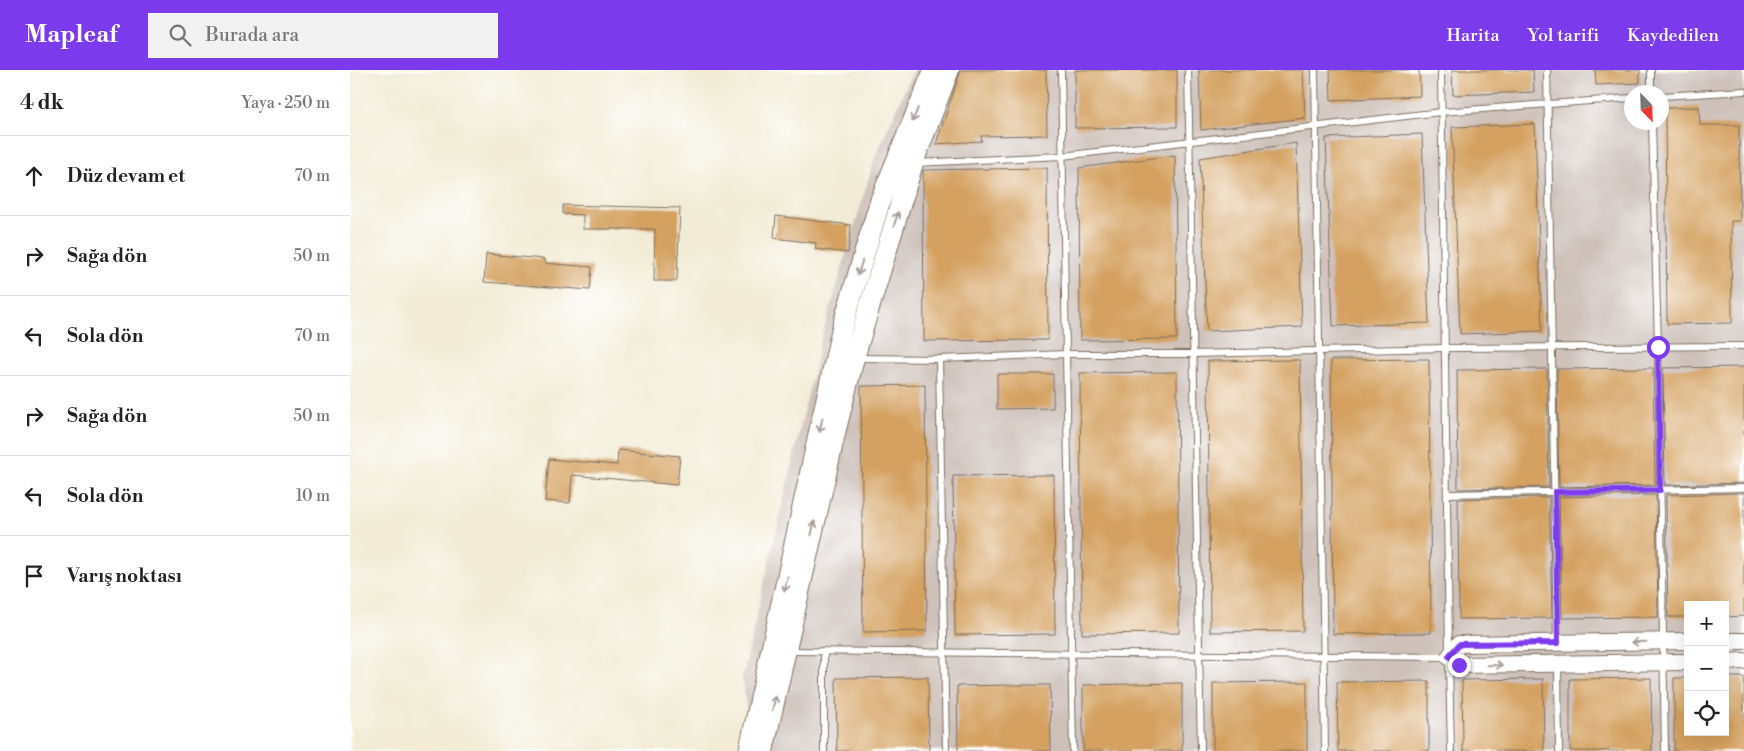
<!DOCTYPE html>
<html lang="tr">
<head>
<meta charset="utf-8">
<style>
  :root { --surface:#fff; --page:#f2f2f2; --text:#222; --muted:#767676; --line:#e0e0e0; --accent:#7c3aed }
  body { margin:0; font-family:"Libre Bodoni",serif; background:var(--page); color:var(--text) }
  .controls { position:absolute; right:15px; bottom:15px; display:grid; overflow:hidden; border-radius:0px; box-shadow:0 5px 20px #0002 }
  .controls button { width:45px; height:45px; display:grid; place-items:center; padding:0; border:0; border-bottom:1px solid var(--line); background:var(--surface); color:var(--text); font:25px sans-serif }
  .compass { position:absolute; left:1274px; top:15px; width:45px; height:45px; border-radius:50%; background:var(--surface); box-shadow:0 5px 20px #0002; rotate:157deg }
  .stop { position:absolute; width:15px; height:15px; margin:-11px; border:4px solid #7c3aed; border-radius:50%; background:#fff }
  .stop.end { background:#7c3aed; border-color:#fff; box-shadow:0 1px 5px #0008 }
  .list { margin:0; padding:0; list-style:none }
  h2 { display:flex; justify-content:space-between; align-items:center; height:65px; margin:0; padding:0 20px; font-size:21px }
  h2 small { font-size:16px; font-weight:400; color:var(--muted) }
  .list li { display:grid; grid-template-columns:32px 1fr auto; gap:15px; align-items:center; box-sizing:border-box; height:80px; padding:0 20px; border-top:1px solid var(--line) }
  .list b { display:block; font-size:19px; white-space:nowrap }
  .list em { font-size:16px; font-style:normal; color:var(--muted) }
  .icon { flex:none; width:28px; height:28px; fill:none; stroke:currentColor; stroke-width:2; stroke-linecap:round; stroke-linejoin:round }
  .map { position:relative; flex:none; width:1394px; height:681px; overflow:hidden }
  header { display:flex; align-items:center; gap:30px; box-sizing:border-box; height:70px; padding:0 25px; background:var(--accent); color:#fff }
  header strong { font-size:24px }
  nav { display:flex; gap:28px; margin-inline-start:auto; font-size:18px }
  .search { width:350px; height:45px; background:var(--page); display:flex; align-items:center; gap:12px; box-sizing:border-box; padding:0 18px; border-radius:0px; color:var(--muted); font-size:19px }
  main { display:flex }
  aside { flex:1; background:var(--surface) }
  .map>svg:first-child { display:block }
  .industrial { fill:#cec1ba; fill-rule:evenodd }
  .building { fill:#d4a160 }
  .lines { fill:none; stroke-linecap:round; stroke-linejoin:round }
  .service-casing { stroke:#7b6e5e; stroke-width:8 }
  .tertiary-casing { stroke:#7b6e5e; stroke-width:18 }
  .primary-casing { stroke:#7b6e5e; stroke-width:22 }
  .service { stroke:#fff; stroke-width:6 }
  .tertiary { stroke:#fff; stroke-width:16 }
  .primary { stroke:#fff; stroke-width:20 }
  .oneway { stroke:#a79f9a }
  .route { stroke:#7c3aed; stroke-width:6 }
</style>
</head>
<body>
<header>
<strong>Mapleaf</strong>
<div class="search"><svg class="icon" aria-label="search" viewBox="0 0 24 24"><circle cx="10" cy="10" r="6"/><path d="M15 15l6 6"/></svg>Burada ara</div>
<nav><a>Harita</a><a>Yol tarifi</a><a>Kaydedilen</a></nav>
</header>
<main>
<aside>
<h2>4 dk<small>Yaya · 250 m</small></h2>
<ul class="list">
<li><svg class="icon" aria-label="ahead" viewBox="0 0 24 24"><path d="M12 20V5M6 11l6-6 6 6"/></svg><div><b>Düz devam et</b></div><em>70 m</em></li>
<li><svg class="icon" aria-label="right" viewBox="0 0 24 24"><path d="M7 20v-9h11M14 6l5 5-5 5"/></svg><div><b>Sağa dön</b></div><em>50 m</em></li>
<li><svg class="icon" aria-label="left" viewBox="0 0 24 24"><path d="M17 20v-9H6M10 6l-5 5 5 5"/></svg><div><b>Sola dön</b></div><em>70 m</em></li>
<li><svg class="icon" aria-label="right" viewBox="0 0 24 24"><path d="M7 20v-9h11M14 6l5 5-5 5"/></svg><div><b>Sağa dön</b></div><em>50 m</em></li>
<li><svg class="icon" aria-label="left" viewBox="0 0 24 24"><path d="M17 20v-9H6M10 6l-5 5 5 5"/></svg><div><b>Sola dön</b></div><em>10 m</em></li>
<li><svg class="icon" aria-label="arrive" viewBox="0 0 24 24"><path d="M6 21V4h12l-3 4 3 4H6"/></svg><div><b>Varış noktası</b></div></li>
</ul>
</aside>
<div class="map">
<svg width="1394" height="681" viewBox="0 0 1394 681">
  <rect width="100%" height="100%" fill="#fff"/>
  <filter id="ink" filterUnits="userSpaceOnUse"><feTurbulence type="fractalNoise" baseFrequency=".02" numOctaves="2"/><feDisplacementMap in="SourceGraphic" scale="10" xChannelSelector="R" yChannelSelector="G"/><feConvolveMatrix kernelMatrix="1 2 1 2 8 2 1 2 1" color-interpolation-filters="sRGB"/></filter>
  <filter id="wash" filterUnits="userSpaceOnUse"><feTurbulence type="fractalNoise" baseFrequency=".0096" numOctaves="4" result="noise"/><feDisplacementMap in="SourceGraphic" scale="20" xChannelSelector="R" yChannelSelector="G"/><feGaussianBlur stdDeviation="1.12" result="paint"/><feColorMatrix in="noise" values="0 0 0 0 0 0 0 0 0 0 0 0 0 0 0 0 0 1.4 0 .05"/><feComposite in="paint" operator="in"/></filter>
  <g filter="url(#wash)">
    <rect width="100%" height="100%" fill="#f2ecd6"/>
    <!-- industrial -->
    <path class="industrial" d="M564,0h830v681h-991l-11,-73 78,-335 55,-186zM1282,22h30v30h-30zM1338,535h37v127h-37z"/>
    <g id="blocks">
      <!-- building -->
      <g class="building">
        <polygon points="611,0 696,0 697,65 631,66 632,71 586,74"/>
        <polygon points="725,0 827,0 827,57 725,58"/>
        <polygon points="849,0 953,0 955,48 851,60"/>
        <polygon points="980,0 1069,0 1070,26 981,30"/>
        <polygon points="1102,0 1183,0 1184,22 1103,25"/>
        <polygon points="1245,0 1290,0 1290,13 1246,15"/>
        <polygon points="1349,37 1350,55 1389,55 1390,151 1381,151 1382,253 1317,254 1315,38"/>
        <polygon points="1185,54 1192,261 1110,264 1102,57"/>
        <polygon points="1072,64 1079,253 983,256 976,68"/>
        <polygon points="946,73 952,257 857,261 850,88"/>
        <polygon points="825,85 827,269 730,270 729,98"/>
        <polygon points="697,98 698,270 574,271 573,100"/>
        <polygon points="213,135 330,138 327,211 304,211 305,159 233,159 233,145 213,144"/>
        <polygon points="426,146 501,155 498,183 465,179 466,173 424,168"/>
        <polygon points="136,184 194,189 194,193 242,197 240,220 134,212"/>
        <polygon points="1079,289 1081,563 983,564 981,290"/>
        <polygon points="950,290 953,561 860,562 858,291"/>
        <polygon points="1394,297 1394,413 1315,415 1313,298"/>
        <polygon points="1303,298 1305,415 1209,417 1207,299"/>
        <polygon points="1193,299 1197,299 1199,417 1108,419 1107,300"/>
        <polygon points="827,302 829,563 732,564 730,303"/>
        <polygon points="647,304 703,304 703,338 647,339"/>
        <polygon points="575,315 577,561 513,562 511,316"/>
        <polygon points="268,380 330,386 327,415 222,405 220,433 195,431 199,389 267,395"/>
        <polygon points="704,405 705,564 605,565 603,406"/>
        <polygon points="1394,423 1394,546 1375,547 1375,535 1338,535 1338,547 1318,547 1316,425"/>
        <polygon points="1306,425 1308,547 1212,548 1209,427"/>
        <polygon points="1199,427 1202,548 1109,549 1108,429"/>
        <polygon points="578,607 579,681 487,681 486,608"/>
        <polygon points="1375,607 1394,607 1394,681 1324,681 1324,608 1338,608 1338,662 1375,662"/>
        <polygon points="1301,608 1302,681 1220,681 1220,609"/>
        <polygon points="1193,609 1194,681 1113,681 1112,610"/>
        <polygon points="1079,611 1079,681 988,681 987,612"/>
        <polygon points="957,612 957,681 863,681 863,613"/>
        <polygon points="832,613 832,681 733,681 733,615"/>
        <polygon points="663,615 700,615 701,681 608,681 607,616"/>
      </g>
    </g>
  </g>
  <g filter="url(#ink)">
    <use href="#blocks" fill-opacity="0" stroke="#7b6e5e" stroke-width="1"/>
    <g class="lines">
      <!-- service casing -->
      <g class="service-casing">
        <g id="service">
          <polyline points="711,0 723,681"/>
          <polyline points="838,0 851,681"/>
          <polyline points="965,0 975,681"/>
          <polyline points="1091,0 1099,581"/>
          <polyline points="1197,0 1207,572"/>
          <polyline points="1301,0 1301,22"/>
          <polyline points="1312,26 1394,21"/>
          <polyline points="1302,52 1308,277 1315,681"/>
          <polyline points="566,93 712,86 1091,42 1282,28"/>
          <polyline points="508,288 589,289 716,284 843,284 1095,278 1394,276"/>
          <polyline points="589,289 596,681"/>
          <polyline points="1098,424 1394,418"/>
          <polyline points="438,581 1098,587"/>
          <polyline points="474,581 474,681"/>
          <polyline points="1099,591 1101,681"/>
          <polyline points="1208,595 1209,681"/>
        </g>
      </g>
      <!-- tertiary casing -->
      <g class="tertiary-casing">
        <g id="tertiary">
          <polyline points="1338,571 1109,574 1099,587 1109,595 1338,592"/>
          <polyline points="1375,571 1394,571"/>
          <polyline points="1375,592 1394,591"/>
        </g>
      </g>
      <!-- primary casing -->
      <g class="primary-casing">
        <g id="primary">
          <polyline points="399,681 492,258 530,131 584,0"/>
          <polyline points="413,681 487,355 504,288 563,93 599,0"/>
        </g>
      </g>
      <!-- service -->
      <use href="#service" class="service"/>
      <!-- tertiary -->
      <use href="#tertiary" class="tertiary"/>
      <!-- primary -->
      <use href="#primary" class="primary"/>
    </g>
    <!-- one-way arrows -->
    <defs><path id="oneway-shaft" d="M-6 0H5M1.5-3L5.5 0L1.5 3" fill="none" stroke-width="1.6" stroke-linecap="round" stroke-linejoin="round" transform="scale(1.25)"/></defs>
    <g class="oneway">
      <use href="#oneway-shaft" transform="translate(565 45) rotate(113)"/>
      <use href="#oneway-shaft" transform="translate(546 149) rotate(-73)"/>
      <use href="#oneway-shaft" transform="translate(510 198) rotate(107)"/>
      <use href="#oneway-shaft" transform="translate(471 355) rotate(102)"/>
      <use href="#oneway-shaft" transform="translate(463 458) rotate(-77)"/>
      <use href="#oneway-shaft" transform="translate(436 514) rotate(103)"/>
      <use href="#oneway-shaft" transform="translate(1289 572) rotate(179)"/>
      <use href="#oneway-shaft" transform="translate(1145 595) rotate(-1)"/>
      <use href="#oneway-shaft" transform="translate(424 633) rotate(-78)"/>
    </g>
  </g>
  <g class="lines" filter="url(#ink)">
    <!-- route -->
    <polyline class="route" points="1109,595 1099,586 1110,574 1208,573 1205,422 1310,420 1308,277"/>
  </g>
</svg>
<div class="controls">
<button>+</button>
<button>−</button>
<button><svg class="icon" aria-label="locate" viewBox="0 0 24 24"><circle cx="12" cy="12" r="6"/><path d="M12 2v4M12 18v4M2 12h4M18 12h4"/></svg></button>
</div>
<svg class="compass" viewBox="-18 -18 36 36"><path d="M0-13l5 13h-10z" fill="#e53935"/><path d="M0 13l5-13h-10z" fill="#767676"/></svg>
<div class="stop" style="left:1308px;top:277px"></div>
<div class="stop end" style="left:1109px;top:595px"></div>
</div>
</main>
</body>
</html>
